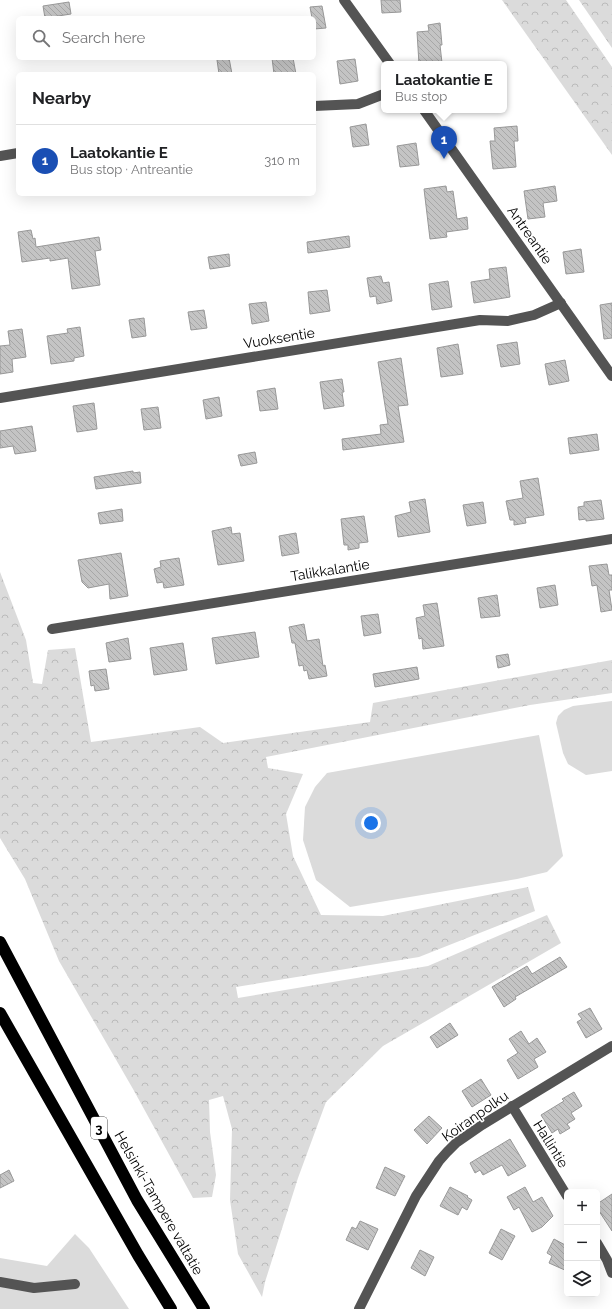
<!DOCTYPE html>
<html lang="en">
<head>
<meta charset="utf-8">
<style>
  :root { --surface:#fff; --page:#f6f6f6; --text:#202124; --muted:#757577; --line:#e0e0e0; --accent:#b45309 }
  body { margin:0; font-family:Raleway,sans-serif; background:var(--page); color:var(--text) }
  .controls { position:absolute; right:12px; bottom:12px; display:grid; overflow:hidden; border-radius:6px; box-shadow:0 4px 16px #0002 }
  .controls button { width:36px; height:36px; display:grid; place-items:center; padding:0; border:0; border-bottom:1px solid var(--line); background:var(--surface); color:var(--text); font:20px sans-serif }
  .you { position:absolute; left:371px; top:823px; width:14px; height:14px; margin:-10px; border:3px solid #fff; border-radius:50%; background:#1a73e8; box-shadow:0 0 0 6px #1a73e833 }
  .badge { display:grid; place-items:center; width:26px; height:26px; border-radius:50%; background:var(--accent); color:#fff; font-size:13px; font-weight:700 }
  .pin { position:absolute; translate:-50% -33px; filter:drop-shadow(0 1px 2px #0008) }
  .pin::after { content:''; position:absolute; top:21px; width:14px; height:12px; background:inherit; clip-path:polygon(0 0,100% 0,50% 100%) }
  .popup { position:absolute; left:381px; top:61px; width:126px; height:52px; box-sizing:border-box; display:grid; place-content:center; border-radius:6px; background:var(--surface); filter:drop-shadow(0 1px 3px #0005); font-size:13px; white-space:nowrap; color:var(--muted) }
  .popup b { font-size:15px; color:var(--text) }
  .popup::after { content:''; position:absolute; left:50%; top:100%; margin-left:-8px; border:8px solid transparent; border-top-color:var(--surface) }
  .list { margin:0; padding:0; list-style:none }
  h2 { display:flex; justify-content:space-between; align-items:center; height:52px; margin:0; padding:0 16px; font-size:17px }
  h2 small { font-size:13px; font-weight:400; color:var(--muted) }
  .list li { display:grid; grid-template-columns:26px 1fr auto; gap:12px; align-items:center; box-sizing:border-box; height:72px; padding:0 16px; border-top:1px solid var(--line) }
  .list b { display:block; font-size:15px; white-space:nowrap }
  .list p { margin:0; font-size:13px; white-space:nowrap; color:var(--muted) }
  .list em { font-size:13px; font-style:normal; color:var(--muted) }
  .icon { flex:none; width:22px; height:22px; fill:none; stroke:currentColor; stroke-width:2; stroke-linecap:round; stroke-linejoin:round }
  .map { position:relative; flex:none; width:612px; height:1309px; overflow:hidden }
  .search { position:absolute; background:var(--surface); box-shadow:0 4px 16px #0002; left:16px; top:16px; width:300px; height:44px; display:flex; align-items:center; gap:10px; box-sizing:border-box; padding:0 14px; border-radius:6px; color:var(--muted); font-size:15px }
  .panel { position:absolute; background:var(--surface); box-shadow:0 4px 16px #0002; left:16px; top:72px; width:300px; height:124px; border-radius:6px }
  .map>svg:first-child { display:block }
  .grass { fill:#dbdbdb }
  .forest { fill:url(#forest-crowns) }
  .building { fill:url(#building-back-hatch); stroke:#989898 }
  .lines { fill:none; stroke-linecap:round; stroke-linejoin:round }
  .minor { stroke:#545454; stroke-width:10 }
  .highway { stroke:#000; stroke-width:12 }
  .labels { text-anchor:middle; stroke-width:3; stroke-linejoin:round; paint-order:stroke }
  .shield { fill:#fff; stroke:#4c4c4c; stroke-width:1 }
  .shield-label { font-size:13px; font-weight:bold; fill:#000 }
  .street-label { font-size:14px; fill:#000; stroke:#fff }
</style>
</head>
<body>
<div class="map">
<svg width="612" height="1309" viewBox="0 0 612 1309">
  <defs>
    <pattern id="forest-crowns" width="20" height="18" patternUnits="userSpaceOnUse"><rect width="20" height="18" fill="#dbdbdb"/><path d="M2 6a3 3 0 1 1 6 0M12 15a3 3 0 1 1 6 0" fill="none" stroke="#bababa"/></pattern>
    <pattern id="building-back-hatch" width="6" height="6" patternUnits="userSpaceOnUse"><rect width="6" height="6" fill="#c4c4c4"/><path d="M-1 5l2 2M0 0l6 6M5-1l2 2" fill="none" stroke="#a7a7a7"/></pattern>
  </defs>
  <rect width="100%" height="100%" fill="#fff"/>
  <!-- grass -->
  <g class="grass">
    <polygon points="612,701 612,771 586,775 568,764 563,753 556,723 558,716 564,710 573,706"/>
    <polygon points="539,735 563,856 547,872 517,879 350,907 316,880 303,840 305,807 315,787 327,773"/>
    <polygon points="75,1234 89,1248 129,1309 0,1309 0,1258 47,1266"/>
  </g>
  <!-- forest -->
  <g class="forest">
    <polygon points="502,0 566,0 612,67 612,155"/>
    <polygon points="579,0 612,0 612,48"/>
    <polygon points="0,572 26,640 33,683 42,684 48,650 75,648 91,742 200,727 223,743 370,722 373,703 612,660 612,693 530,705 266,757 268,768 303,774 286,814 293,856 321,915 383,916 528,887 535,911 419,957 236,987 238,998 428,966 547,915 561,943 383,1046 326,1102 298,1178 265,1282 262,1297 238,1254 230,1200 232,1129 223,1096 209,1100 210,1132 216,1175 212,1197 193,1198 133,1089 59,961 25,879 0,838"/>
  </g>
  <!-- building -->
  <g class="building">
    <polygon points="381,0 400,0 401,12 382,13"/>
    <polygon points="69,2 71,14 45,18 43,6"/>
    <polygon points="322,6 326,28 314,29 314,18 312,18 310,7"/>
    <polygon points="440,23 442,45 440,45 442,63 437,63 437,64 419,64 417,32 429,31 428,25"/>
    <polygon points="229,58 232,74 219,74 217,60"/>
    <polygon points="272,58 293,58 296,74 274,74"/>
    <polygon points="355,59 358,81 340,84 337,61"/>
    <polygon points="366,124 369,145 353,147 350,127"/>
    <polygon points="517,126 518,141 514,141 516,167 493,169 490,141 495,141 494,128"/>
    <polygon points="416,143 419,165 400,167 397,146"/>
    <polygon points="446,186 447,192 453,191 457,219 467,217 468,229 446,232 447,237 430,239 424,189"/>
    <polygon points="555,186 557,201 543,203 545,217 528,219 524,191"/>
    <polygon points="31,230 33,239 35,238 36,247 99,237 101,250 95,251 100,285 72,289 68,258 50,261 50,258 22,262 18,232"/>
    <polygon points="349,236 350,247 308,253 307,242"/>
    <polygon points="581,249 584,272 566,274 563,252"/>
    <polygon points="229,254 230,266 210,269 208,257"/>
    <polygon points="506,267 510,297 474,303 471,282 490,279 489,269"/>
    <polygon points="381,276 383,283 389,282 392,301 377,304 376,296 370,297 367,278"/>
    <polygon points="448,281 452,307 432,310 429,284"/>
    <polygon points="327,290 330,311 310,314 308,292"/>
    <polygon points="266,302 269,321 252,324 249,304"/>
    <polygon points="612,303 612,338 604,339 600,305"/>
    <polygon points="204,310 207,328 191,330 188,312"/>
    <polygon points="144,318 146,336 132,338 129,320"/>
    <polygon points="80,327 84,356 74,358 74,361 51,364 47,336 68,333 67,329"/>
    <polygon points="22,329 26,357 12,359 13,372 0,374 0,346 10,345 8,331"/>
    <polygon points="517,342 520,364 501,367 497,345"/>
    <polygon points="458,344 463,374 441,377 437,348"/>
    <polygon points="401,358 408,405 398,406 404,442 343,450 342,439 381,434 380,425 388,424 378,362"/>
    <polygon points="565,360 569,381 549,385 545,364"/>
    <polygon points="342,379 344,392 342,392 344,406 324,409 320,382"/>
    <polygon points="275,388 278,409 260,411 257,391"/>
    <polygon points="219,397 222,416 206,419 203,400"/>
    <polygon points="94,403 97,429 77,432 73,406"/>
    <polygon points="158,407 161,428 144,430 141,409"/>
    <polygon points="32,426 36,451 15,454 13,446 0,448 0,431"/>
    <polygon points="597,434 599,450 570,454 568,438"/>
    <polygon points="255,452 257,463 241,466 238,455"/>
    <polygon points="133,471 133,473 140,472 141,483 96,489 94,477"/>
    <polygon points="538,478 544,515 525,518 526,523 514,525 514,520 510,520 506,501 523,498 520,481"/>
    <polygon points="425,499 430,532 398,537 395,516 411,512 409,502"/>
    <polygon points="601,500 604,519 586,521 586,519 579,520 578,507 584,506 584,502"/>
    <polygon points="483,502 486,523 467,526 463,505"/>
    <polygon points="122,509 123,521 100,524 98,513"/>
    <polygon points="364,516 368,542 359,543 359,548 348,550 348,545 344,545 341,519"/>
    <polygon points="231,527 232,534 240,533 244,561 218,565 212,531"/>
    <polygon points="296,533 299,553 282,556 279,536"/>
    <polygon points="121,553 128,596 110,599 109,584 88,588 82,582 78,560"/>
    <polygon points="179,558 184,585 164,588 163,582 157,583 154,569 161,567 160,561"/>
    <polygon points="607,564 609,575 612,575 612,590 609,590 612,610 601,612 597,585 592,586 589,566"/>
    <polygon points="555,585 558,605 540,608 537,588"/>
    <polygon points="497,595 500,616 481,618 478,598"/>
    <polygon points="437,603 444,646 423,649 422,638 419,639 416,618 425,616 423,605"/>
    <polygon points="378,614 381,633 364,636 361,616"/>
    <polygon points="304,624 307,641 319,639 323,666 325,665 327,676 309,679 307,670 304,671 303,665 299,666 295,643 292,643 289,627"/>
    <polygon points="255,632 259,657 216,664 212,638"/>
    <polygon points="128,638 131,659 109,662 106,643"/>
    <polygon points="183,643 187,670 154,675 150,648"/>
    <polygon points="508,654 510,665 498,668 496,656"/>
    <polygon points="417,667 419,679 375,687 373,674"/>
    <polygon points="106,669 109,689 95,691 94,685 91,686 89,671"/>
    <polygon points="560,957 567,967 515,997 516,999 504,1007 492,987 527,966 532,974"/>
    <polygon points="590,1008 602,1029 586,1038 577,1022 582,1019 578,1014"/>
    <polygon points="450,1023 458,1035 437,1048 430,1037"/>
    <polygon points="521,1031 529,1044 537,1038 546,1052 534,1059 538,1067 518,1079 507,1060 518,1053 509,1039"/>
    <polygon points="481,1079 491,1095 472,1107 462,1091"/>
    <polygon points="574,1092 582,1106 571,1113 575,1119 567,1124 570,1128 560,1134 558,1129 552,1133 541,1115 564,1101 562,1099"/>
    <polygon points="429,1116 442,1128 427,1144 414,1130"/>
    <polygon points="510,1139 526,1166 508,1176 502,1165 483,1175 480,1170 475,1173 470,1163"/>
    <polygon points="385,1167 405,1176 395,1196 376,1188"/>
    <polygon points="9,1170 14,1181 0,1188 0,1175"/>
    <polygon points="450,1187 468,1196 467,1197 472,1200 467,1210 462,1207 458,1215 440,1206"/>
    <polygon points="525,1187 533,1202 542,1197 553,1216 542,1227 532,1232 519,1207 514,1210 507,1197"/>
    <polygon points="612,1194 612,1231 597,1208 597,1204"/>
    <polygon points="360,1221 378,1229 368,1250 346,1240 352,1227 356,1229"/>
    <polygon points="501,1229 515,1236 502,1260 489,1253"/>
    <polygon points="554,1239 567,1246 567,1271 549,1263 552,1256 547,1253"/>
    <polygon points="420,1250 434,1257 425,1276 411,1268"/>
  </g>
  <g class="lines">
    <!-- minor -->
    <g class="minor">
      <polyline points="344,0 390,64"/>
      <polyline points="314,106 358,104 384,94"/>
      <polyline points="424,110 612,376"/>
      <polyline points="0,156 18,153"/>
      <polyline points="0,398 480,320 508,321 534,315 561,303"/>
      <polyline points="52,629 612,539"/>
      <polyline points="512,1106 567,1196"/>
      <polyline points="597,1243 607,1260 612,1273"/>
      <polyline points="0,1282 34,1288 75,1284"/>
      <polyline points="359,1309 416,1196 439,1161 447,1152 456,1143 482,1125 612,1046"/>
    </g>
    <!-- highway -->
    <g class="highway">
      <polyline points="0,942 137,1200 204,1309"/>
      <polyline points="0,1013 138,1255 171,1309"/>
    </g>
  </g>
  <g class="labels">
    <!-- shield labels -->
    <rect class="shield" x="91" y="1117" width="16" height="22" rx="3"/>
    <g class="shield-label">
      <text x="99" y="1133">3</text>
    </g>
    <!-- street labels -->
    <g class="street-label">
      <text transform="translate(530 235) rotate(55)" y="5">Antreantie</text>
      <text transform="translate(279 338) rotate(-9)" y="5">Vuoksentie</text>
      <text transform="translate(330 570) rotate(-9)" y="5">Talikkalantie</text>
      <text transform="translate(475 1116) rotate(-35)" y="5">Koiranpolku</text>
      <text transform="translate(551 1144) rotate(58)" y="5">Hallintie</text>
      <text transform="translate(159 1203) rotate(60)" y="5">Helsinki-Tampere valtatie</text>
    </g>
  </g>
</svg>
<div class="controls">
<button>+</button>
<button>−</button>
<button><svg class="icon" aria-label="layers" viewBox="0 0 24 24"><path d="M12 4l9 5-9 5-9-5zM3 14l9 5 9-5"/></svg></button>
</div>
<div class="you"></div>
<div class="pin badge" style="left:444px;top:159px;background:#1a4fb4">1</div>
<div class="popup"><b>Laatokantie E</b>Bus stop</div>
<div class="search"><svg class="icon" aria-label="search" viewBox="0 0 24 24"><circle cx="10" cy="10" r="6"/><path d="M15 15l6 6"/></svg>Search here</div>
<section class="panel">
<h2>Nearby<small></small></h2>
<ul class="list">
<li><span class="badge" style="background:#1a4fb4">1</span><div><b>Laatokantie E</b><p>Bus stop · Antreantie</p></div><em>310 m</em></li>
</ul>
</section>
</div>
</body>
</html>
